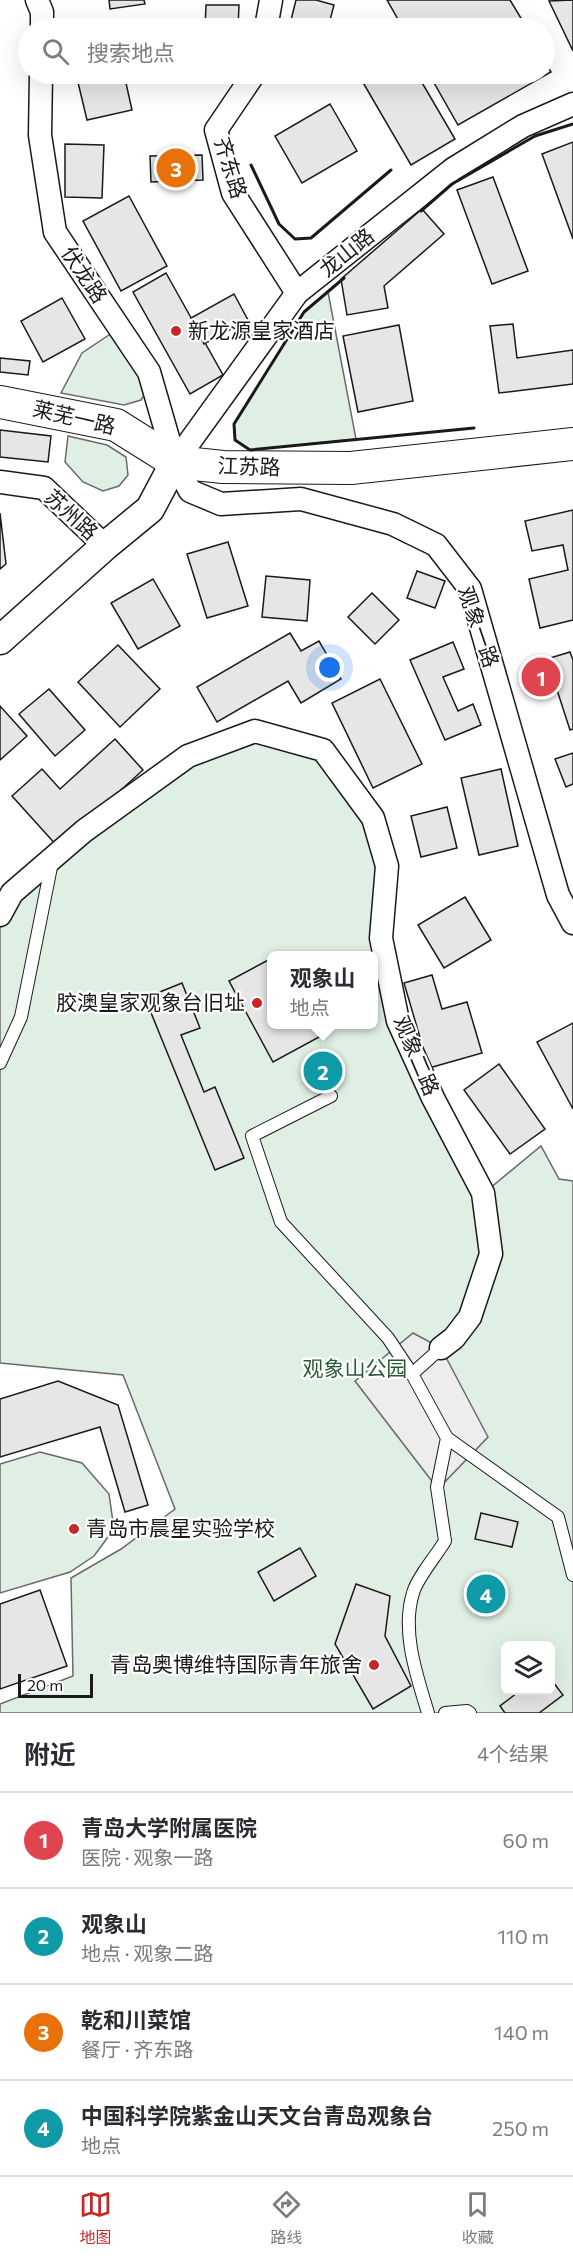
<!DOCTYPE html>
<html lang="zh">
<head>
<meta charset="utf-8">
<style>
  :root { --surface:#fff; --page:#f7f7f7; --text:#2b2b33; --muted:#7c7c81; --line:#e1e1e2; --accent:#c62828 }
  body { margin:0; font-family:Commissioner,"Noto Sans SC",sans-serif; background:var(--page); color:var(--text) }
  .controls { position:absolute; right:18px; bottom:18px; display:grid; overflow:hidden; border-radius:9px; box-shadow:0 6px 24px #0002 }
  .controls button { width:54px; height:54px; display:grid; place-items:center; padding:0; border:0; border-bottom:2px solid var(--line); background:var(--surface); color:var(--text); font:30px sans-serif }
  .scale { position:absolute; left:18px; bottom:15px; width:75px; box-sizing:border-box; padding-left:6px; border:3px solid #1a1a1a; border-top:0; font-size:16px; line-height:21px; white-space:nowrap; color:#1a1a1a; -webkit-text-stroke:4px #fff; paint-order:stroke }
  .you { position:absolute; left:330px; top:668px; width:21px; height:21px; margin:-15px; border:4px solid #fff; border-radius:50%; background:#1a73e8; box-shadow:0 0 0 9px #1a73e833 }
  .badge { display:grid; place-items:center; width:39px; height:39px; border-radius:50%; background:var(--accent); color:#fff; font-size:20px; font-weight:700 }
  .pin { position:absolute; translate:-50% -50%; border:3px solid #fff; box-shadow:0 2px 6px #0006 }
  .popup { position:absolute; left:267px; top:951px; width:111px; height:78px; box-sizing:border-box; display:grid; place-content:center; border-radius:9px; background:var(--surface); filter:drop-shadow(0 2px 4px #0005); font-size:20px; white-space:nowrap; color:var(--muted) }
  .popup b { font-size:22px; color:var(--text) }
  .popup::after { content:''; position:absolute; left:50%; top:100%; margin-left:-12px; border:12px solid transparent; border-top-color:var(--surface) }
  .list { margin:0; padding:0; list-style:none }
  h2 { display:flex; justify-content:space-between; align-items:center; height:78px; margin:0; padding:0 24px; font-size:26px }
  h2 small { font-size:20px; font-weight:400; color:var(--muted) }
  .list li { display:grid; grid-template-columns:39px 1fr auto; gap:18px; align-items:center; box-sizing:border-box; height:96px; padding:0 24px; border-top:2px solid var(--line) }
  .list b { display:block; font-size:22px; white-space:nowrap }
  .list p { margin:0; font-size:20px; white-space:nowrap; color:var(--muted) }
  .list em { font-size:20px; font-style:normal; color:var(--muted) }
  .icon { flex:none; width:33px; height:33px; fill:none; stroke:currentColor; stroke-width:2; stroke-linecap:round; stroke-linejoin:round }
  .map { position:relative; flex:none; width:573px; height:1713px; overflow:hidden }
  .search { position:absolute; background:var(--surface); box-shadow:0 6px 24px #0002; left:18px; right:18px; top:18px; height:66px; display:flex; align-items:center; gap:15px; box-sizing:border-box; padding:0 21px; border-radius:33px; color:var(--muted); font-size:22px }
  .sheet { height:462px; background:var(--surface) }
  nav { display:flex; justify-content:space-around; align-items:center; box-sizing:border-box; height:84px; border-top:2px solid var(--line); background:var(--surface); font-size:16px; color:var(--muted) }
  nav a { display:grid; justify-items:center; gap:3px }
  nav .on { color:var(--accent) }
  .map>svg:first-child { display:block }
  .green { fill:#e0efe3; stroke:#6a6a6a; stroke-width:1.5; fill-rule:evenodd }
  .parking { fill:#ededed; stroke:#6a6a6a; stroke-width:1.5 }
  .building { fill:#e6e6e6; stroke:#1a1a1a; stroke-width:1.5 }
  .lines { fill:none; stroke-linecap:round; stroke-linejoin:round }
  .service-casing { stroke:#1a1a1a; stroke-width:14 }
  .minor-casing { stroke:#1a1a1a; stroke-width:25 }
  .tertiary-casing { stroke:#1a1a1a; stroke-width:31 }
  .secondary-casing { stroke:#1a1a1a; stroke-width:34 }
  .service { stroke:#fff; stroke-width:12 }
  .minor { stroke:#fff; stroke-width:22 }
  .tertiary { stroke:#fff; stroke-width:28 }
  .secondary { stroke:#fff; stroke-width:32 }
  .wall { stroke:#1a1a1a; stroke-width:3 }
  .poi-dot { fill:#c62828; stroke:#fff; stroke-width:2 }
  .labels { text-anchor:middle; stroke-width:4.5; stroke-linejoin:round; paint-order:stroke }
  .street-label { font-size:21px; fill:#1a1a1a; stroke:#fff }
  .poi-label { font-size:21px; fill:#1a1a1a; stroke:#fff; text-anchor:start }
  .park-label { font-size:21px; fill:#2b5a34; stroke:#fff }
</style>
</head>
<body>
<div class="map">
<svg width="573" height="1713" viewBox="0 0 573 1713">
  <rect width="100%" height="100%" fill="#fff"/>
  <!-- green -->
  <g class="green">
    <polygon points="328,292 356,439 250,450 235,440 234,424 304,312"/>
    <polygon points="112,333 142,373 147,391 141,400 124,405 61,393 82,353"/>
    <polygon points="68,436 107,445 126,457 128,475 119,486 103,491 83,482 65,462"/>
    <path d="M255,731l68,19 50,68 8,120 17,83 86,172 57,-47 18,33 14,2v532h-573v-9l73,-28 -2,-98 50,-29 54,-40 -52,-134 -123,-12v-448l188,-159zM272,956h102v68h-102zM506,1646h44v44h-44z"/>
    <polygon points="40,1452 82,1463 109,1494 114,1529 94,1556 70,1572 0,1593 0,1464"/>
  </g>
  <!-- parking -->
  <polygon class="parking" points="413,1333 441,1348 488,1437 438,1489 355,1381"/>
  <!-- building -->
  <g class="building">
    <polygon points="109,0 144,0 145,4 110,9"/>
    <polygon points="296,0 316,0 334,5 328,28 289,28"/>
    <polygon points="387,0 510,0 527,28 403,28"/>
    <polygon points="573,0 573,51 549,1"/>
    <polygon points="206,5 239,5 238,28 205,28"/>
    <polygon points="544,60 551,72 458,125 429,74 544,74"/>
    <polygon points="76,74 124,74 132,110 87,120"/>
    <polygon points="358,74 417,74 455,139 411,165"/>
    <polygon points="330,104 357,151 302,183 275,136"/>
    <polygon points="573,142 573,239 542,154"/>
    <polygon points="65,144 104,145 102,198 65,197"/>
    <polygon points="202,155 203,180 151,182 150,156"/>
    <polygon points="493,177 528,271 492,284 457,190"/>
    <polygon points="129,196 167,266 121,291 83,221"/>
    <polygon points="422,209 444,234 384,286 388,308 347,315 341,279"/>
    <polygon points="166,273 223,375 190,394 133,292"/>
    <polygon points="234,294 248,320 204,344 191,318"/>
    <polygon points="62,298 85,339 43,362 21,321"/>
    <polygon points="513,324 517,358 573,350 573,384 499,393 490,326"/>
    <polygon points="399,325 413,401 358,412 343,336"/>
    <polygon points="0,358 30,361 28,375 0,372"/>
    <polygon points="0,430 51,436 48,462 0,457"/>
    <polygon points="573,510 573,620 540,628 529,579 568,570 563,545 532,551 525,521"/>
    <polygon points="0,513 6,564 0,569"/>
    <polygon points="228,542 248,606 207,618 187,554"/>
    <polygon points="417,571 445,581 435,608 407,598"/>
    <polygon points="266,576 310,580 307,621 262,617"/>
    <polygon points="153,579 180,626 138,649 111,603"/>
    <polygon points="372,593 399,620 375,644 348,617"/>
    <polygon points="290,633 301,651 319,641 341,679 301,703 288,681 217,722 197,687"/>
    <polygon points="453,642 464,669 443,677 458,711 473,704 481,725 445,740 410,660"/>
    <polygon points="118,645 160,689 120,727 78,682"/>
    <polygon points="570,652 573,660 573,729 570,730 557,690 537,696 527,665"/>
    <polygon points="380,679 422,764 373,788 332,703"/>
    <polygon points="49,689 85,730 55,756 19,714"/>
    <polygon points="0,706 27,736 0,760"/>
    <polygon points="115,739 143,770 58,847 12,796 42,769 60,789"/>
    <polygon points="573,753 573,784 566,787 555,759"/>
    <polygon points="501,769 518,846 479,855 461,778"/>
    <polygon points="447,807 457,848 421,857 411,816"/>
    <polygon points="465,897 491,940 444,968 418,925"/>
    <polygon points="272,958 272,1024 315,1024 321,1036 273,1062 229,981"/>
    <polygon points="432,975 442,1009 467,1002 482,1053 429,1068 404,983"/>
    <polygon points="182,983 200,1028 181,1035 204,1092 215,1087 244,1158 215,1170 145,998"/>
    <polygon points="573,1023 573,1109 537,1042"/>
    <polygon points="499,1064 545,1129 510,1154 464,1090"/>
    <polygon points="58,1381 118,1405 148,1505 125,1512 100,1427 0,1457 0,1399"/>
    <polygon points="481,1513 518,1522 512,1547 475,1539"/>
    <polygon points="300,1548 316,1576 274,1601 258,1572"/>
    <polygon points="486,1575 499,1581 504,1596 501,1607 492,1613 478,1614 468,1603 468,1591 475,1582"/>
    <polygon points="356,1584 390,1596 385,1636 411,1686 373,1709 335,1644"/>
    <polygon points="40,1590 67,1666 0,1689 0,1604"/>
    <polygon points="550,1678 563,1695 539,1713 505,1713 500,1706 521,1690 550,1690"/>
  </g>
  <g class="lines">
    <!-- service casing -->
    <g class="service-casing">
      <g id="service">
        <polyline points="0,1063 21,1017 52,862"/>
        <polyline points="331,1096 252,1136 281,1222 388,1338 412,1374"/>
        <polyline points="447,1438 558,1517 573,1575"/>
        <path d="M428,1713c-11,-37 -27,-81 -15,-120 4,-15 23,-37 32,-52l-8,-54 10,-49 -35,-64 29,-26"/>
        <polyline points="445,1713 467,1711 470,1713"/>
      </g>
    </g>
    <!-- minor casing -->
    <g class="minor-casing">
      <g id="minor">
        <polyline points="37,0 42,12 42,28"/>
        <polyline points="266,28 271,0"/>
        <polyline points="41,74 40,135 55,232 149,372 175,462 190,491 221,504 301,499 393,524 436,545 470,589 558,895 573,923"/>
        <polyline points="254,74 216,130 233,193 297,293"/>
        <polyline points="175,462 297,293 453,169 523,126 573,104"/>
        <polyline points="0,482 44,488 105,546"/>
        <polyline points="0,915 12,893 84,831 188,756 255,731 323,750 373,818 387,866 381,938 398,1021 433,1098 483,1193 491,1254 470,1317 454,1338 441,1348"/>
      </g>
    </g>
    <!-- tertiary casing -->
    <g class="tertiary-casing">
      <polyline id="tertiary" points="0,640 105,546 150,509 175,462"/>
    </g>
    <!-- secondary casing -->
    <g class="secondary-casing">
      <polyline id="secondary" points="0,402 116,425 175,462 223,467 351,468 573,444"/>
    </g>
    <!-- service -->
    <use href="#service" class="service"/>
    <!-- minor -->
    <use href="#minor" class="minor"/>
    <!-- tertiary -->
    <use href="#tertiary" class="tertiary"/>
    <!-- secondary -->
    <use href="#secondary" class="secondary"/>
    <!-- wall -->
    <g class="wall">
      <polyline points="251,165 279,224 295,239 311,238 391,170"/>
      <polyline points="421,211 452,184 535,136 573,124"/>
      <polyline points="344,278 304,312 234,424 235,440 250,450 474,428"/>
    </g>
  </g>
  <!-- markers -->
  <g class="poi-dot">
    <circle cx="176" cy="331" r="6"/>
    <circle cx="257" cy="1003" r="6"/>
    <circle cx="74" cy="1529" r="6"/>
    <circle cx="374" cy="1665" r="6"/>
  </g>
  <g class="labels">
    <!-- street labels -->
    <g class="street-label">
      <text transform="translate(230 168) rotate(73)" y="7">齐东路</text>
      <text transform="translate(347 253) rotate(-39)" y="7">龙山路</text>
      <text transform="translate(84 275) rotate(56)" y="7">伏龙路</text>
      <text transform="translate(74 418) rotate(13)" y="7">莱芜一路</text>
      <text transform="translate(249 467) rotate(2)" y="7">江苏路</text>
      <text transform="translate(71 515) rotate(42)" y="7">苏州路</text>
      <text transform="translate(478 627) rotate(71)" y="7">观象一路</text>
      <text transform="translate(416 1056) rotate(67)" y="7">观象二路</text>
    </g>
    <!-- poi labels -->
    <g class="poi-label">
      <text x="188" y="338">新龙源皇家酒店</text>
      <text x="245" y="1010" text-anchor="end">胶澳皇家观象台旧址</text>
      <text x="86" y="1536">青岛市晨星实验学校</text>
      <text x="362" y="1672" text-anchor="end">青岛奥博维特国际青年旅舍</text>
    </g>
    <!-- park labels -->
    <g class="park-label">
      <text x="355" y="1376">观象山公园</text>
    </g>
  </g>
</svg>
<div class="controls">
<button><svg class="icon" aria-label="layers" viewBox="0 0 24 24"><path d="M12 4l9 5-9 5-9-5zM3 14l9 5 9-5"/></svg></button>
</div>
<div class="scale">20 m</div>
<div class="you"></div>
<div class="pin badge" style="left:541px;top:677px;background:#e0444e">1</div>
<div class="pin badge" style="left:323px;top:1071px;background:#0f9aa8">2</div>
<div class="popup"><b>观象山</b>地点</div>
<div class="pin badge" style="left:176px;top:168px;background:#e8710a">3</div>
<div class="pin badge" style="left:486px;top:1594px;background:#0f9aa8">4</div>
<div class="search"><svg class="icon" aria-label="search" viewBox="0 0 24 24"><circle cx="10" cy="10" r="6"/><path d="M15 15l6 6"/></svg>搜索地点</div>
</div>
<section class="sheet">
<h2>附近<small>4个结果</small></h2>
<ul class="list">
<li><span class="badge" style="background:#e0444e">1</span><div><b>青岛大学附属医院</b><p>医院 · 观象一路</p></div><em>60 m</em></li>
<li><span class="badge" style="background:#0f9aa8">2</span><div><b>观象山</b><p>地点 · 观象二路</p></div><em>110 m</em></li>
<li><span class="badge" style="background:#e8710a">3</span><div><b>乾和川菜馆</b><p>餐厅 · 齐东路</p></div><em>140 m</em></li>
<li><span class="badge" style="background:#0f9aa8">4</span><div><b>中国科学院紫金山天文台青岛观象台</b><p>地点</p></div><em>250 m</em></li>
</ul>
</section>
<nav>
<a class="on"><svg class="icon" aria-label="map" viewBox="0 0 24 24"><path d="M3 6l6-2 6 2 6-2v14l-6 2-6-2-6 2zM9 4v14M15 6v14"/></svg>地图</a>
<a><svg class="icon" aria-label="directions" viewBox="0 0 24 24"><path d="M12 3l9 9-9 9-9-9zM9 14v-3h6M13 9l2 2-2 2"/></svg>路线</a>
<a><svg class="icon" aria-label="saved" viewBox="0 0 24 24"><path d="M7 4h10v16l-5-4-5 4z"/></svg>收藏</a>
</nav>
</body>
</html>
